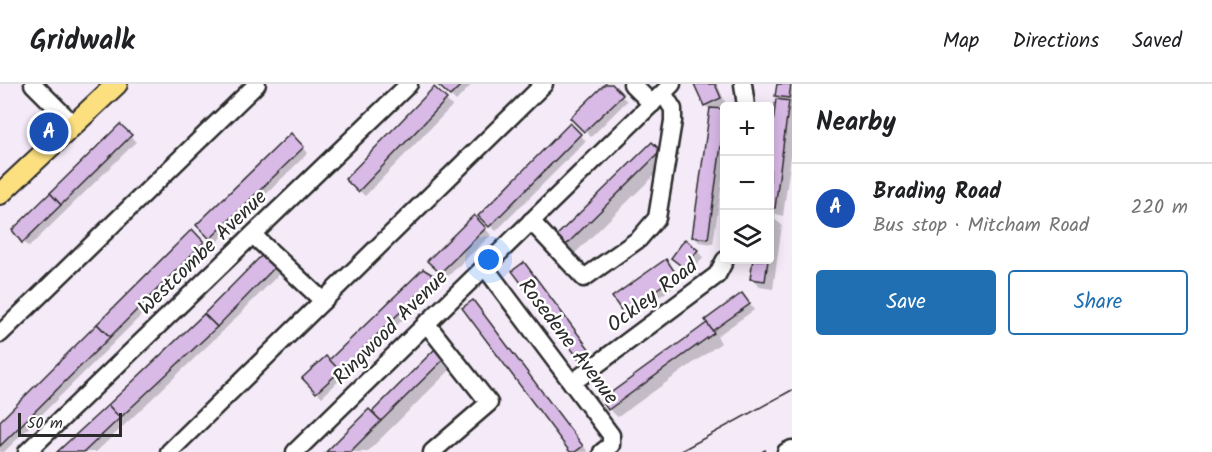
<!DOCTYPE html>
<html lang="en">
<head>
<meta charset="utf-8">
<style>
  :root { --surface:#fff; --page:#f2f2f2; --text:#202124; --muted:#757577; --line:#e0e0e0; --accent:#1f6fb2 }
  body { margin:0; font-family:Kalam,sans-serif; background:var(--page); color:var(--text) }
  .controls { position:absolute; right:18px; top:18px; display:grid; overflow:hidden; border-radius:6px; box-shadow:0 3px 15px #0003 }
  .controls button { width:54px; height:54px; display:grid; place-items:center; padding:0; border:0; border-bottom:2px solid var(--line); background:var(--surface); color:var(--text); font:30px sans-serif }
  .scale { position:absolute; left:18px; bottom:15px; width:104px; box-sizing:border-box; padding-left:6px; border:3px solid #2b2b2b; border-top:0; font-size:16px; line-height:21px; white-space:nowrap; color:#2b2b2b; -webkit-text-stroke:4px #fff; paint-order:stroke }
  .you { position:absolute; left:489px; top:176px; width:21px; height:21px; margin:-15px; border:4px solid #fff; border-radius:50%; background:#1a73e8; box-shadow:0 0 0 9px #1a73e833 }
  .badge { display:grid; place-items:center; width:39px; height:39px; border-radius:50%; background:var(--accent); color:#fff; font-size:20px; font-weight:700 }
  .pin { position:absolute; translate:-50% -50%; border:3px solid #fff; box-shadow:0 2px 6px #0006 }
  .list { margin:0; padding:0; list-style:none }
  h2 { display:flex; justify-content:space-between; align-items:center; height:78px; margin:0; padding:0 24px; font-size:26px }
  h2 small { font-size:20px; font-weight:400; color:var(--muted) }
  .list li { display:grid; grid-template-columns:39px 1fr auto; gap:18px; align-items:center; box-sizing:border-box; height:90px; padding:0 24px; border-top:2px solid var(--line) }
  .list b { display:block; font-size:22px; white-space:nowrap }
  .list p { margin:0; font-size:20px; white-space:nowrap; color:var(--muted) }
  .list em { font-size:20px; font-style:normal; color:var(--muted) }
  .actions { display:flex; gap:12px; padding:18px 24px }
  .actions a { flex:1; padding:14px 0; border:2px solid var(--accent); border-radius:6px; text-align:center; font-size:21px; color:var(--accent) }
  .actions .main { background:var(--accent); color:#fff }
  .icon { flex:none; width:33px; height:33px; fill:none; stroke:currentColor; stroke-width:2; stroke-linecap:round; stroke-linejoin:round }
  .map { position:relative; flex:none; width:792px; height:368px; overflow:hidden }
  header { display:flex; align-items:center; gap:36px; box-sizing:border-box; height:84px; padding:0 30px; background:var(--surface); border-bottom:2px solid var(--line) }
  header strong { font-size:28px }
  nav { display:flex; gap:33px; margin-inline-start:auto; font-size:21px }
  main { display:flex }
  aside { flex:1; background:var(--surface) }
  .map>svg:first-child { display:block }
  .shadow { fill:#0003 }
  .building { fill:#d9bae7; stroke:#2b2b2b; stroke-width:1.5 }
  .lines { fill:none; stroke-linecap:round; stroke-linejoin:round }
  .minor-casing { stroke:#2b2b2b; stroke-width:21 }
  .major-casing { stroke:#2b2b2b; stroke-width:24 }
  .path { stroke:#2b2b2b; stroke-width:2; stroke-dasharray:4.5 4.5; stroke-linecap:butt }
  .minor { stroke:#fff; stroke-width:16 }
  .major { stroke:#fce080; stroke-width:20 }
  .tram { stroke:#2b2b2b; stroke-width:1.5 }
  .labels { text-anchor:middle; stroke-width:5; stroke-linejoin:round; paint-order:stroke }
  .street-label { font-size:21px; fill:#2b2b2b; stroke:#fff }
</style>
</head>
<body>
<header>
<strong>Gridwalk</strong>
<nav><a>Map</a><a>Directions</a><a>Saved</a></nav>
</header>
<main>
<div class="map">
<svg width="792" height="368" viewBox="0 0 792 368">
  <rect width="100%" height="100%" fill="#f4eaf8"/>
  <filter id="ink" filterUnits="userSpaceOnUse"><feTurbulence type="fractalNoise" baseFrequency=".0167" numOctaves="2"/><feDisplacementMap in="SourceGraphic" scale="12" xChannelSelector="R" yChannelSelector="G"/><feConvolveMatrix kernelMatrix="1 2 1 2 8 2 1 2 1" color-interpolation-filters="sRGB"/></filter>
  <g filter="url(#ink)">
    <!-- shadow -->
    <g class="shadow">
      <polygon points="439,0 472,0 456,17"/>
      <polygon points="607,0 627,17 591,53 573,34"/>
      <polygon points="696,0 717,0 726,20 714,26 724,27 724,82 713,160 699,158 693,152 711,27 705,21"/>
      <polygon points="778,0 792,0 792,65 783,132 770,128 770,74 777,17 782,17 777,12"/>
      <polygon points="434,5 452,22 365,112 347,95"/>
      <polygon points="570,41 586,57 496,147 480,132"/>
      <polygon points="120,42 136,58 29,163 23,158"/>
      <polygon points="291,51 308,69 216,159 199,141"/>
      <polygon points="652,60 669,77 570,174 553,157"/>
      <polygon points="770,132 782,141 773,205 760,203 751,195 754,176 770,176"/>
      <polygon points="474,133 491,151 446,194 430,177"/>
      <polygon points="192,147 209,164 4,368 0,368 0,339"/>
      <polygon points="697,167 703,173 691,189 678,179"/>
      <polygon points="265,170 282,187 222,248 96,368 58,368"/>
      <polygon points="666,177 682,197 630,233 624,228"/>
      <polygon points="423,186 441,199 322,313 304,294 330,278"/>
      <polygon points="532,189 598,275 588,282 580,274"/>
      <polygon points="742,211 754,226 717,252 721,259 618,333 609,325 603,316 712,244"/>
      <polygon points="473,218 481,226 588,368 572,368"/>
      <polygon points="435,267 452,284 367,368 329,368 372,330"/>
    </g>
    <!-- building -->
    <g class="building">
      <polygon points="437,0 462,0 450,12"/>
      <polygon points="605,0 612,0 623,11 584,48 570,34"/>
      <polygon points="694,0 715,0 721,14 704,22"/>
      <polygon points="777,0 791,0 789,14 775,12"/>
      <polygon points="434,3 447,15 358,108 345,95"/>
      <polygon points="776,15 789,17 775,124 770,124 770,63"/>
      <polygon points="710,24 724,25 724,40 708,155 692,153"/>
      <polygon points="570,39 581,50 489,143 478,132"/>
      <polygon points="120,40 132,51 61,121 50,109"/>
      <polygon points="291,49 304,63 210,155 196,141"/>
      <polygon points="652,58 661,67 561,166 551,157"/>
      <polygon points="50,109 61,121 22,159 12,146"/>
      <polygon points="474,131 486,144 440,189 427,177"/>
      <polygon points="770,131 774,131 770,167"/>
      <polygon points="192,145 204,158 110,253 97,240"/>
      <polygon points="685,155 698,166 684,184 671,174"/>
      <polygon points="265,168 278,180 217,243 204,230"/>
      <polygon points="666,175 677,191 623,229 612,213"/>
      <polygon points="753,176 768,176 765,197 750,195"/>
      <polygon points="524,178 590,266 579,275 512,187"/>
      <polygon points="423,185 436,193 340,287 329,276"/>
      <polygon points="742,209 750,220 712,247 705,236"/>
      <polygon points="473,216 583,362 575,368 570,368 462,224"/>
      <polygon points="204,230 217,243 120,334 108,321"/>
      <polygon points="707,239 714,249 608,326 601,316"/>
      <polygon points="97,240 110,253 0,362 0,337"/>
      <polygon points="435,265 445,274 381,337 372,328"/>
      <polygon points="326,272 340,287 316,309 302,294"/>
      <polygon points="108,321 120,334 84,368 57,368"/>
      <polygon points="369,325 381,337 350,368 326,368"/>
    </g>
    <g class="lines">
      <!-- minor casing -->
      <g class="minor-casing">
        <g id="minor">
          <polyline points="33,0 73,40"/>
          <polyline points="632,0 652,20"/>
          <polyline points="743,0 746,22"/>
          <polyline points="531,137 584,194 639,155 657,134 673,37 673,25 663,9"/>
          <polyline points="253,151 323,217"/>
          <polyline points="484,182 611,351 611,361 602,368"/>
          <polyline points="426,239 489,319 432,368"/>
          <polyline points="0,250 257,0"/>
          <polyline points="572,299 717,191 725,176"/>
          <polyline points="27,368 409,0"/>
          <polyline points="169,368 544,0"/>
          <polyline points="295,368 672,0"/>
          <polyline points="786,368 792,365"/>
        </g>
      </g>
      <!-- major casing -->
      <g class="major-casing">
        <polyline id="major" points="0,110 117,0"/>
      </g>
      <!-- path -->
      <polyline class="path" points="762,368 770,364"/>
      <!-- minor -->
      <use href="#minor" class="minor"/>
      <!-- major -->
      <use href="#major" class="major"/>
      <!-- tram -->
      <polyline class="tram" points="679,368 792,306"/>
    </g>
  </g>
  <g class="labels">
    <!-- street labels -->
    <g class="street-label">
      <text transform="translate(202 168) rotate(-44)" y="7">Westcombe Avenue</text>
      <text transform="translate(652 211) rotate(-37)" y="7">Ockley Road</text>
      <text transform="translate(390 243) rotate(-45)" y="7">Ringwood Avenue</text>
      <text transform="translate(569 257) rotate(53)" y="7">Rosedene Avenue</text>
    </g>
  </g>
</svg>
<div class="controls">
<button>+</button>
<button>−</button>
<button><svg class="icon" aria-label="layers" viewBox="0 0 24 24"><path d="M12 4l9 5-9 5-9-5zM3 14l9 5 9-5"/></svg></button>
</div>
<div class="scale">50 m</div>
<div class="you"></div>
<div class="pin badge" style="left:49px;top:48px;background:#1a4fb4">A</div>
</div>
<aside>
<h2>Nearby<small></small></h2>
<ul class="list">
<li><span class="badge" style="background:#1a4fb4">A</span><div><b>Brading Road</b><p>Bus stop · Mitcham Road</p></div><em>220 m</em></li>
</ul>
<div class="actions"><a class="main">Save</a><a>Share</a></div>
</aside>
</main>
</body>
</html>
